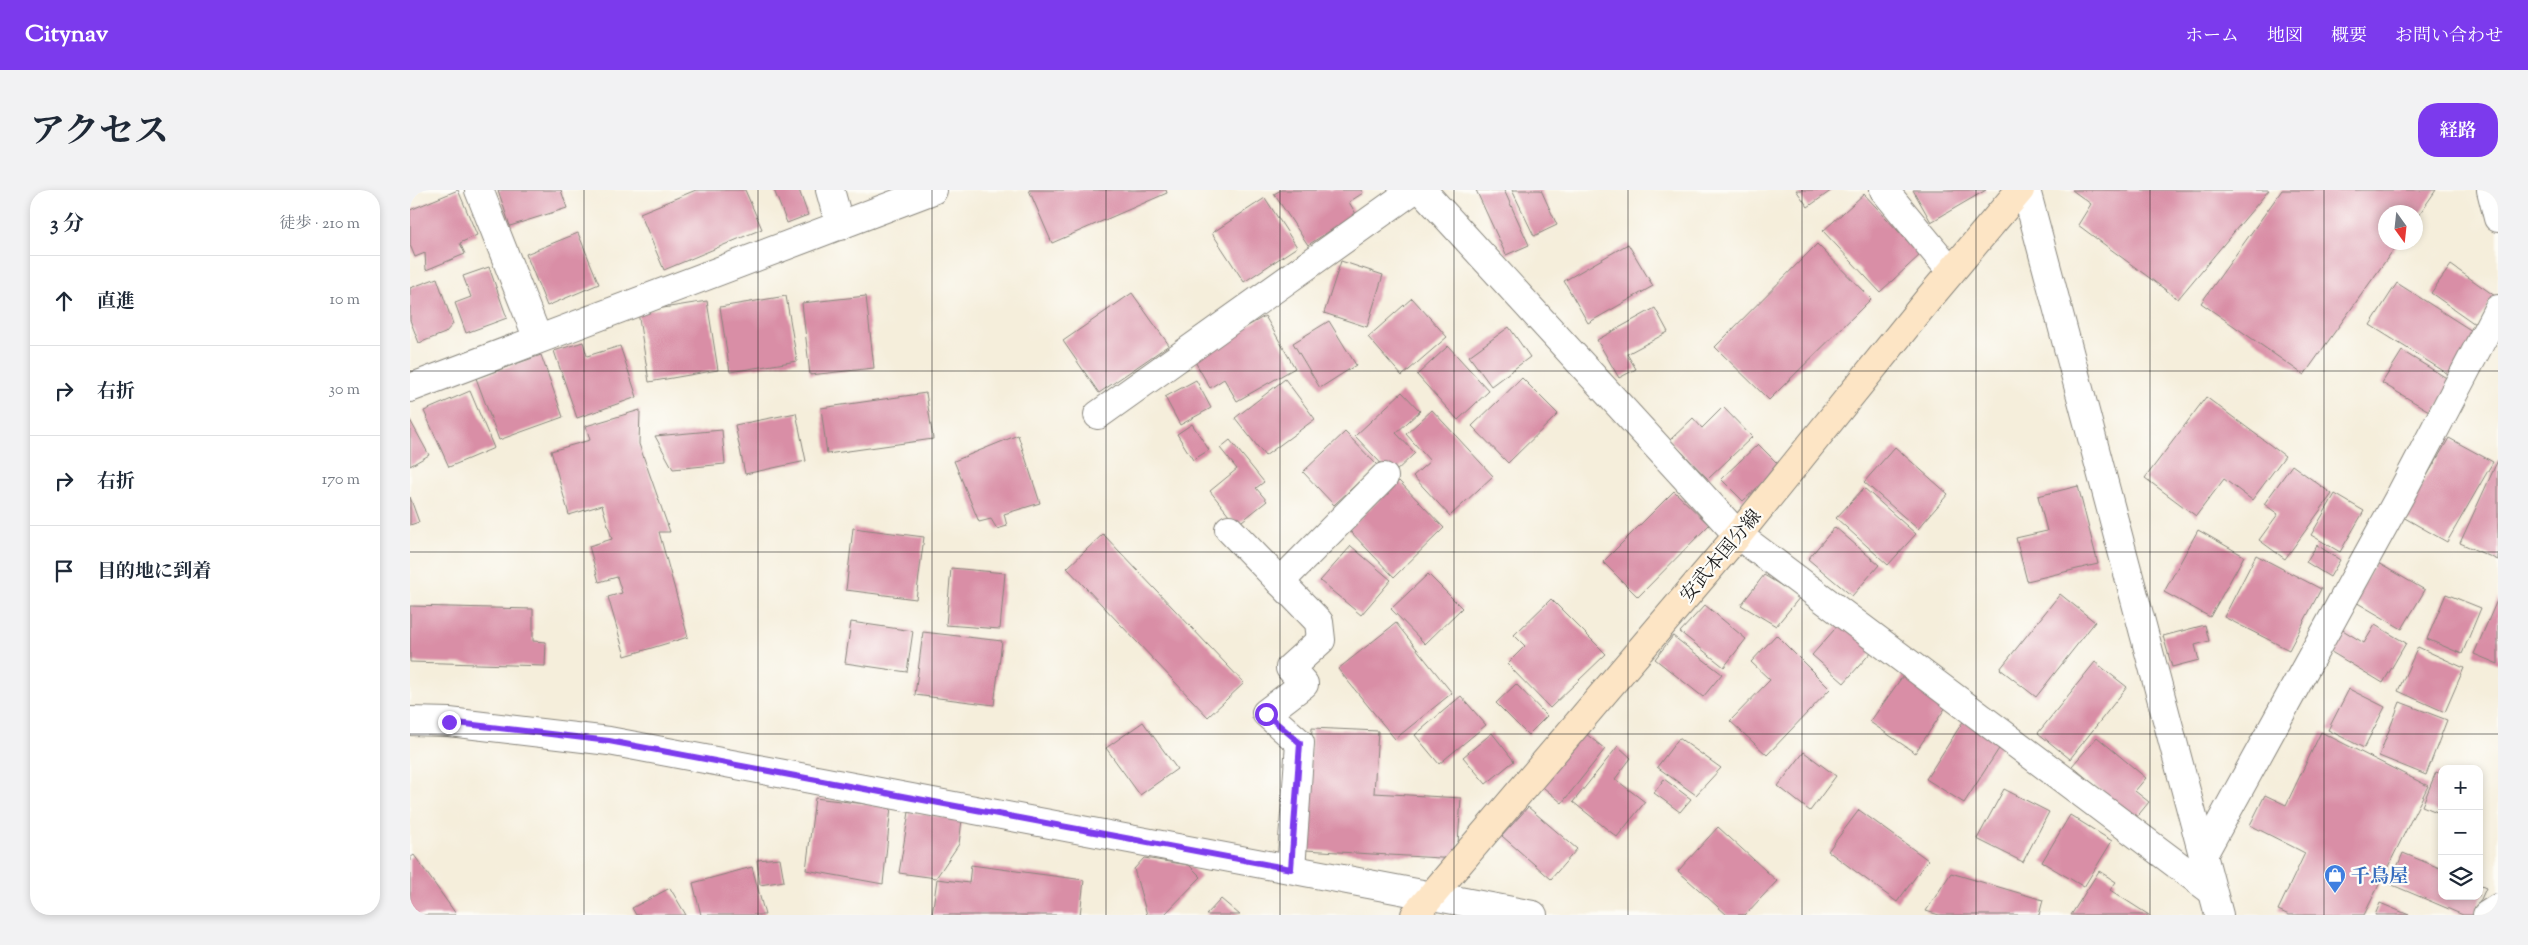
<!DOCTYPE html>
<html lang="ja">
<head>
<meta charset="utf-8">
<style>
  :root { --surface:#fff; --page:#f2f2f3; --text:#1f2937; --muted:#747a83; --line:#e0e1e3; --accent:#7c3aed }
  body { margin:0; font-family:"Sorts Mill Goudy","Noto Serif JP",serif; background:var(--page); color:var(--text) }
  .controls { position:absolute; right:15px; bottom:15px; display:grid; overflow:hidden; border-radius:10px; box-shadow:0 2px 8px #0003 }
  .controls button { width:45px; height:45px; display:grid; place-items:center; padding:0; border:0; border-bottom:1px solid var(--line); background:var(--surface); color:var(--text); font:25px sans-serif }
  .compass { position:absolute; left:1968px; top:15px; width:45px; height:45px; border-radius:50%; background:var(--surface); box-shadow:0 2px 8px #0003; rotate:165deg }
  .stop { position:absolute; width:15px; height:15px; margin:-11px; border:4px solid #7c3aed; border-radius:50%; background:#fff }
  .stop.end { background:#7c3aed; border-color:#fff; box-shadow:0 1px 5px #0008 }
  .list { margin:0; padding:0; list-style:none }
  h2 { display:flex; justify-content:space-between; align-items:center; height:65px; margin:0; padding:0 20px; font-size:21px }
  h2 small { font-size:16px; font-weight:400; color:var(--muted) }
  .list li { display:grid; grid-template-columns:32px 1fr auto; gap:15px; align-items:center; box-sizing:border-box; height:90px; padding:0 20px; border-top:1px solid var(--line) }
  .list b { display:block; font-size:19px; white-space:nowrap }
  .list em { font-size:16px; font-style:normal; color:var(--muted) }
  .icon { flex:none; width:28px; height:28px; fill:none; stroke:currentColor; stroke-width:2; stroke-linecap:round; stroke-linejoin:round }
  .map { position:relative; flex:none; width:2088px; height:725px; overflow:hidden; border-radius:20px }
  header { display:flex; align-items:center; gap:30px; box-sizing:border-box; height:70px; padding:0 25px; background:var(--accent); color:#fff }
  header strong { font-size:24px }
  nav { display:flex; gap:28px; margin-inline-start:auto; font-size:18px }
  .intro { display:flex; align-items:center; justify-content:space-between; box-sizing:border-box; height:120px; padding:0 30px }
  h1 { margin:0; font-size:35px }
  .button { padding:12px 22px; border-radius:20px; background:var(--accent); color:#fff; font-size:18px; font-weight:700 }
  main { display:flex; gap:30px; padding:0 30px }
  aside { flex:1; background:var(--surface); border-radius:20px; box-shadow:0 2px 8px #0003 }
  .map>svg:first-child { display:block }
  .building { fill:#d98ea6 }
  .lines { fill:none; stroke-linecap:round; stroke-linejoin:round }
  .minor-casing { stroke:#88857c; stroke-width:30 }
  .tertiary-casing { stroke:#88857c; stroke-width:30 }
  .secondary-casing { stroke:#88857c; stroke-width:30 }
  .minor { stroke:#fff; stroke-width:28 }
  .tertiary { stroke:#fff; stroke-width:28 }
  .secondary { stroke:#fde5c5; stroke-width:28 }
  .route { stroke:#7c3aed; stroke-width:6 }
  .grid { fill:none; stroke:#1c1c1c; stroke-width:1; stroke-opacity:0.55 }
  .labels { text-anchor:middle; stroke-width:4.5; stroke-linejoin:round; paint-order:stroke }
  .street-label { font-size:19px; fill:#1c1c1c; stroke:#fdfcf7 }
  .shop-label { font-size:19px; font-weight:bold; fill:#366cbe; stroke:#fdfcf7; text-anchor:start }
</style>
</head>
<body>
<header>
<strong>Citynav</strong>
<nav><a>ホーム</a><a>地図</a><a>概要</a><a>お問い合わせ</a></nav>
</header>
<div class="intro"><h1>アクセス</h1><a class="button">経路</a></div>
<main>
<aside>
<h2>3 分<small>徒歩 · 210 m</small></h2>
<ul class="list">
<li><svg class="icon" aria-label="ahead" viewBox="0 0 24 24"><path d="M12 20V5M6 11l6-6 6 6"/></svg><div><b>直進</b></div><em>10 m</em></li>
<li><svg class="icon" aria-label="right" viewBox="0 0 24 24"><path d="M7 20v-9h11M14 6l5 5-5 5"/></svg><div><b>右折</b></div><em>30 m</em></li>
<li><svg class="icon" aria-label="right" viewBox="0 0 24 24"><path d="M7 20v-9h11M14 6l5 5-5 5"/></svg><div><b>右折</b></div><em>170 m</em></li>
<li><svg class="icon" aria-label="arrive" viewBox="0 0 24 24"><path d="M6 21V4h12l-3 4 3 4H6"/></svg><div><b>目的地に到着</b></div></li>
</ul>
</aside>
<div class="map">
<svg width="2088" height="725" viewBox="0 0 2088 725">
  <rect width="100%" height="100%" fill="#fdfcf7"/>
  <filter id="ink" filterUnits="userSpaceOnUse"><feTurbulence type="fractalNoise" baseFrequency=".02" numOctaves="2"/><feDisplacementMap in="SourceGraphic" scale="10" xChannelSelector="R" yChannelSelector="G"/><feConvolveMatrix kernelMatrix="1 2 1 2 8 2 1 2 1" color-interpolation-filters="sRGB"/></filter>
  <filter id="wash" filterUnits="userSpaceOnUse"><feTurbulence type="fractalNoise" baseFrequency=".0096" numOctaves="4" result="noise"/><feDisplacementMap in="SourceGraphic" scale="20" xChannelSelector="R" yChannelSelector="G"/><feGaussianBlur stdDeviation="1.12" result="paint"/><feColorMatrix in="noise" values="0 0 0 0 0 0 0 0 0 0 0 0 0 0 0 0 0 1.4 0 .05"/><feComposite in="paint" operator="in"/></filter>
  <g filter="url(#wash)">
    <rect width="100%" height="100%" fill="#f5eedb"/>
    <g id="blocks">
      <!-- building -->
      <g class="building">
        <polygon points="48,0 67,45 50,53 55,64 16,80 15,63 5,67 0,55 0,20"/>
        <polygon points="88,0 151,0 157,18 100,36"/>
        <polygon points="286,0 335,0 352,39 254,80 230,23"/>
        <polygon points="364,0 389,0 398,25 377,33"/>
        <polygon points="619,0 756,0 757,3 642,53"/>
        <polygon points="871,0 951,0 953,3 939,12 946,24 898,55 864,4"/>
        <polygon points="1066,0 1094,0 1119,55 1096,65"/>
        <polygon points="1102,0 1131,0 1147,35 1124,46"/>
        <polygon points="1386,0 1422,0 1398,17"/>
        <polygon points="1503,0 1576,0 1521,32"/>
        <polygon points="1662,0 1859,0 1768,109 1668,35 1681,14"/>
        <polygon points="1872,0 2026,0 2006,29 2006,22 1976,22 1976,52 1989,52 1894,185 1791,113"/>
        <polygon points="1454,4 1510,65 1470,102 1413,41"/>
        <polygon points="855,8 887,57 834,92 802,43"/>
        <polygon points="168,43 189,94 137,116 116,64"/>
        <polygon points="1218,54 1243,96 1178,133 1154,91"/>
        <polygon points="1407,54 1461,109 1359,210 1305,157"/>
        <polygon points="931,71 973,85 957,137 914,123"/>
        <polygon points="2041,75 2085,106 2065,134 2021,103"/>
        <polygon points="79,77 97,128 56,143 45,113 61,107 53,86"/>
        <polygon points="27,88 43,134 35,143 9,153 0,130 0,98"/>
        <polygon points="1987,93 2070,146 2043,187 1960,135"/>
        <polygon points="722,103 759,155 689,203 653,151"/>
        <polygon points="376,106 387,171 320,182 310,117"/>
        <polygon points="456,106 464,178 400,185 392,113"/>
        <polygon points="1002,108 1037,147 992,186 958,147"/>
        <polygon points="297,111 308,180 239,192 228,122"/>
        <polygon points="1245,118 1258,142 1217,164 1226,179 1209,188 1187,150"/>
        <polygon points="855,126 885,178 827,211 814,189 800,198 783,168"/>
        <polygon points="919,131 946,175 910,198 883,153"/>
        <polygon points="1099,137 1120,167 1081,196 1059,166"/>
        <polygon points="173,152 177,166 210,156 227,207 167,228 144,161"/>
        <polygon points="1038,156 1079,201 1048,230 1007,185"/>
        <polygon points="1992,161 2043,192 2024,224 1972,193"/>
        <polygon points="131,165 153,227 89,250 66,188"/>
        <polygon points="1112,188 1148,224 1098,273 1062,236"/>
        <polygon points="875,189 905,229 855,266 825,228"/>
        <polygon points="786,190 801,218 770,235 755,207"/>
        <polygon points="60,201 84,258 39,277 14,221"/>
        <polygon points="992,202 1010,221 986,243 1005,263 982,285 945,246"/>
        <polygon points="516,203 523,249 417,264 411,218"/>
        <polygon points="1796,207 1875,266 1842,310 1814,289 1786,326 1735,288"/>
        <polygon points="1313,217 1342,247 1298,289 1260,250 1283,228 1292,238"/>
        <polygon points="230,220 229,254 260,342 249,342 278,447 215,466 198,407 212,403 207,387 189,392 179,356 202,349 192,315 159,325 141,261 180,250 176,236"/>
        <polygon points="1022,220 1083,286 1040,326 1003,286 1020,271 996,244"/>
        <polygon points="386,223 396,271 335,284 325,235"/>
        <polygon points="0,230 19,265 0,276"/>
        <polygon points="782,234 799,260 783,270 767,244"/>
        <polygon points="312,240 315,274 263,279 245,246"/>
        <polygon points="935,242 967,275 924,315 893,282"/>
        <polygon points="608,245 630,313 594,324 597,336 587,339 581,329 569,332 544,271"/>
        <polygon points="2039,248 2083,272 2037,352 1993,327"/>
        <polygon points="820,250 854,292 846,298 857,311 827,335 800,301 827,279 810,258"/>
        <polygon points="1348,254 1370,276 1333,311 1311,289"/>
        <polygon points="1485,257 1538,304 1508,339 1454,292"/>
        <polygon points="2088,270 2088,370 2050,353"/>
        <polygon points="1882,275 1922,304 1875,369 1849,350 1868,324 1854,314"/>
        <polygon points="989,291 1034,338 984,387 938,339"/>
        <polygon points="1668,296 1688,374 1617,391 1606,348 1637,341 1628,306"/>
        <polygon points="1454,298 1506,344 1478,375 1426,328"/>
        <polygon points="1264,301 1299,335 1228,407 1193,372"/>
        <polygon points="1925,304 1954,321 1930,362 1901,345"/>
        <polygon points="0,307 9,332 0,335"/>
        <polygon points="1425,337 1469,375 1442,406 1398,369"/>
        <polygon points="443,338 514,347 506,409 436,400"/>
        <polygon points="1788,340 1834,366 1800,427 1754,402"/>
        <polygon points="693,344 834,493 798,527 657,378"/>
        <polygon points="1907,355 1930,370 1920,387 1896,372"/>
        <polygon points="941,356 981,390 951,425 910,391"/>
        <polygon points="1846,365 1911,399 1879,460 1814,427"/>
        <polygon points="1966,372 2015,400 1992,439 1944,411"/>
        <polygon points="541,378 595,383 590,439 536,435"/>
        <polygon points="1018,384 1052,418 1015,454 981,419"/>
        <polygon points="1354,385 1390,407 1366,436 1331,415"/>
        <polygon points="1650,404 1685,432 1626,507 1590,479"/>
        <polygon points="2036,404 2071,418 2052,464 2017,449"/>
        <polygon points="2088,408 2088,474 2064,464"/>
        <polygon points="1141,409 1196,464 1140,518 1097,474 1115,456 1104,445"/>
        <polygon points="1295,415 1336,449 1314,477 1270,442"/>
        <polygon points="0,416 123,419 123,451 136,452 135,476 0,472"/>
        <polygon points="441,432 503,441 497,482 435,473"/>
        <polygon points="1431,432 1463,460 1434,493 1402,465"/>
        <polygon points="986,433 1042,503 985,549 928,479"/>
        <polygon points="1795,435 1799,451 1785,455 1789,470 1762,477 1753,446"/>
        <polygon points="1965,435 1996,453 1973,493 1918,460 1931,439 1954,453"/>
        <polygon points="513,442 592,451 584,515 505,505"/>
        <polygon points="1366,445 1420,499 1357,565 1320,531 1360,490 1341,472"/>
        <polygon points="1263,446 1312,484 1293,507 1245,469"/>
        <polygon points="2008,457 2054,478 2035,522 1988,501"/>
        <polygon points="1685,472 1717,497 1660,569 1628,543"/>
        <polygon points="1495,483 1538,514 1505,563 1460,532"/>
        <polygon points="1106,494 1137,526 1118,545 1086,513"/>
        <polygon points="1939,499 1975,517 1954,558 1918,540"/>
        <polygon points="1051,506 1076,535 1029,574 1005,545"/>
        <polygon points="1990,512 2037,530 2016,585 1969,566"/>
        <polygon points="1554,530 1592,554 1554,613 1516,589"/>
        <polygon points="733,532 767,579 730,605 696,558"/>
        <polygon points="902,538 968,541 964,603 1051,608 1047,669 895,660"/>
        <polygon points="1171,540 1195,559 1152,613 1128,593"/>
        <polygon points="1911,542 2018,596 1954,725 1879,725 1868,720 1895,663 1840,635 1855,605 1876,615"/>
        <polygon points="1082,543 1104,571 1076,594 1053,567"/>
        <polygon points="1687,547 1736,588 1725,601 1739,612 1725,629 1662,576"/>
        <polygon points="1269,548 1311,578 1286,605 1247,577"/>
        <polygon points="1208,556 1221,568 1205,589 1235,612 1207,647 1163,612"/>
        <polygon points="1394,562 1426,586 1400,621 1368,596"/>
        <polygon points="2026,582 2032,584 2032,624 2012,616"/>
        <polygon points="1254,589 1281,609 1270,622 1244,603"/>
        <polygon points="1594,599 1639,622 1613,672 1567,649"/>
        <polygon points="405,608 481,617 473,694 396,680"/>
        <polygon points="1118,617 1167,659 1141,689 1092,646"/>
        <polygon points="1449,620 1518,670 1487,712 1418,661"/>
        <polygon points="499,622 552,630 549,654 526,688 489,683"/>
        <polygon points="1660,625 1702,651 1674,697 1632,672"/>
        <polygon points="1308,637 1367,691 1335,725 1317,725 1268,681"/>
        <polygon points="1993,663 2032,679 2032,706 2069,706 2069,695 2076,698 2064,725 2053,725 1980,694"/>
        <polygon points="4,665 46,724 44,725 0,725 0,668"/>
        <polygon points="370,668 374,691 350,695 347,670"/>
        <polygon points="734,668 779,675 791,687 754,725 737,725 724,679"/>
        <polygon points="561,675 674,690 670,725 522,725 527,689 559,693"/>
        <polygon points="342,677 355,725 291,725 283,693"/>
        <polygon points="1689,681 1706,692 1700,700 1739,725 1661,725"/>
        <polygon points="1541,683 1633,710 1629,725 1529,725 1516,721"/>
        <polygon points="260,698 276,725 226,725 222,718"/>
        <polygon points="811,709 830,725 796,725"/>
        <polygon points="1970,713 1999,725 1965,725"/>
      </g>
    </g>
  </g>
  <g filter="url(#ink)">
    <use href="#blocks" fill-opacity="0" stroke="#88857c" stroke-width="1"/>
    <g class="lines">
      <!-- minor casing -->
      <g class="minor-casing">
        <g id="minor">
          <polyline points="69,0 128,149"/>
          <polyline points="420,0 430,36"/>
          <polyline points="1012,0 1328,345 1802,701"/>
          <polyline points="1474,0 1541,81"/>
          <polyline points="2081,0 2088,28"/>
          <polyline points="0,198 523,0"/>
          <polyline points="688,225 1003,0"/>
          <polyline points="819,339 909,432 911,450 880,478 894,494 856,523 890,553 881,679"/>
          <polyline points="870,392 974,287"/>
          <polyline points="1794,663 1991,304 2088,119"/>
          <polyline points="2077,725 2088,718"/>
        </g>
      </g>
      <!-- tertiary casing -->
      <g class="tertiary-casing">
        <g id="tertiary">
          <polyline points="1616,0 1809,725"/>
          <polyline points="0,531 39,532 199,551 1123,725"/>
        </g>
      </g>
      <!-- secondary casing -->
      <g class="secondary-casing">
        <polyline id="secondary" points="1005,725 1328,345 1520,107 1610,0"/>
      </g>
      <!-- minor -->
      <use href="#minor" class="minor"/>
      <!-- tertiary -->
      <use href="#tertiary" class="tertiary"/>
      <!-- secondary -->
      <use href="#secondary" class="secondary"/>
    </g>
  </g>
  <g class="lines" filter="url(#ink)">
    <!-- route -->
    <polyline class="route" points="39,532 199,551 881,679 890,553 856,524"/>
  </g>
  <!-- grid -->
  <path class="grid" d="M174,0v725M348,0v725M522,0v725M696,0v725M870,0v725M1044,0v725M1218,0v725M1392,0v725M1566,0v725M1740,0v725M1914,0v725M0,181h2088M0,362h2088M0,544h2088"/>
  <!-- icons -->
  <defs>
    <g id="shop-pin" transform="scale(1.125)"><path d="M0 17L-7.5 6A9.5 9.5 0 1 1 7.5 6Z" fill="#3f7fe0" stroke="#fdfcf7"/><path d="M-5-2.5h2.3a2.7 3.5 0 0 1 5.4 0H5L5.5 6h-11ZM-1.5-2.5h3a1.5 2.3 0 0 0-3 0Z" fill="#fff"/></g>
  </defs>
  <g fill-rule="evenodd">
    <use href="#shop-pin" x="1925" y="685"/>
  </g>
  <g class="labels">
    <!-- street labels -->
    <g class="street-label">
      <text transform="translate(1310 365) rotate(-50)" y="7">安武本国分線</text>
    </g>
    <!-- shop labels -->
    <g class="shop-label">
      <text x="1941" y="692">千鳥屋</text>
    </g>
  </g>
</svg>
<div class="controls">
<button>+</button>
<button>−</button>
<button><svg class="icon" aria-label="layers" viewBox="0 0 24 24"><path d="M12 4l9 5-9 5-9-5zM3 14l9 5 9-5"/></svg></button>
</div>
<svg class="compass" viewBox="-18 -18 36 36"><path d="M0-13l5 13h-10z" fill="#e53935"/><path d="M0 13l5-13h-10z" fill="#747a83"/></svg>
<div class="stop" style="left:856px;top:524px"></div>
<div class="stop end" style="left:39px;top:532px"></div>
</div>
</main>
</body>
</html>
